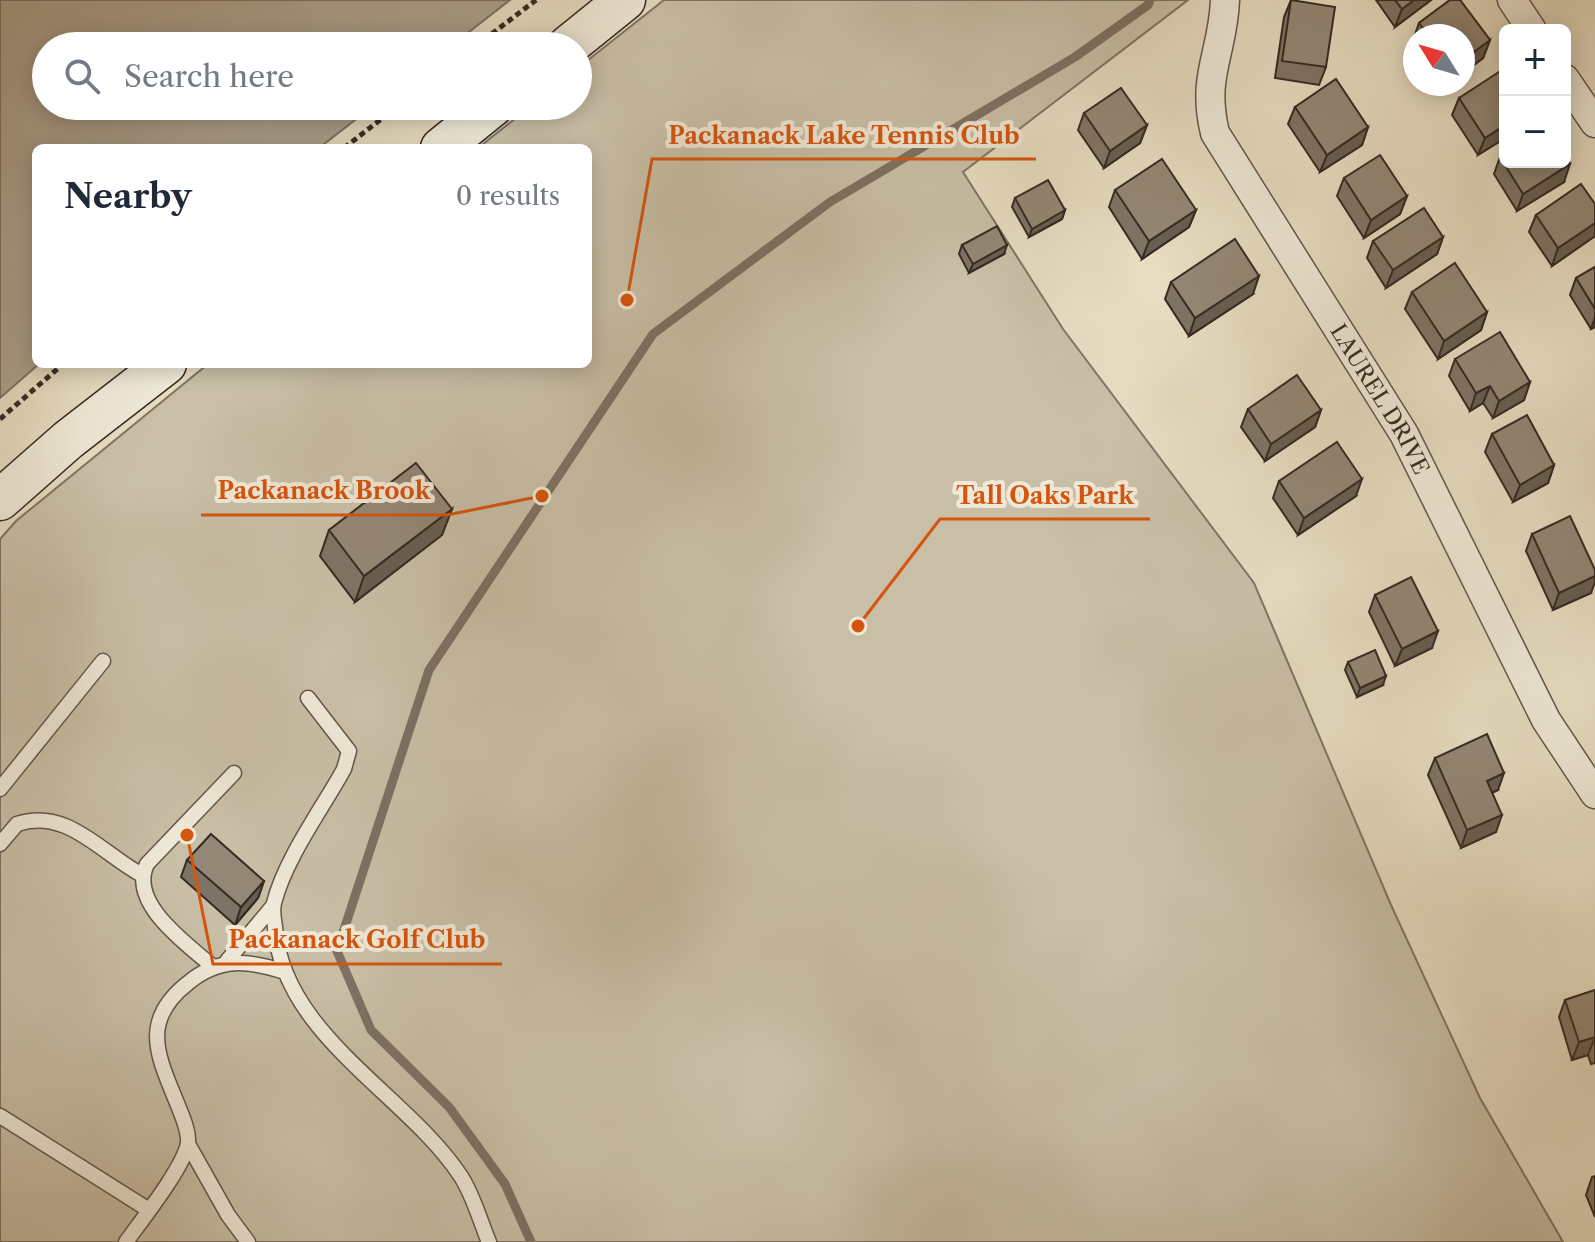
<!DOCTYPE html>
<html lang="en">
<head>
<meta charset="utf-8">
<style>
  :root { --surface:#fff; --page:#f6f6f7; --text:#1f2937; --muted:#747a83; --line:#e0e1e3 }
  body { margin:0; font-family:"Libre Caslon Text",serif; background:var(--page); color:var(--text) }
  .controls { position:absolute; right:24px; top:24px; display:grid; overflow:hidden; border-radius:12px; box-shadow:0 4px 20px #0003 }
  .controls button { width:72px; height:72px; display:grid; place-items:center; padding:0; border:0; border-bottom:2px solid var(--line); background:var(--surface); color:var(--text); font:40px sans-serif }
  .compass { position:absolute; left:1403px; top:24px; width:72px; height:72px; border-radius:50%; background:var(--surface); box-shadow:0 4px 20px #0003; rotate:307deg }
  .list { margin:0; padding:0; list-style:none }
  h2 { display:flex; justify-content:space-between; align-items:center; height:104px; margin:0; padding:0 32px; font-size:34px }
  h2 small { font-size:26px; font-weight:400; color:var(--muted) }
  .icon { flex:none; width:44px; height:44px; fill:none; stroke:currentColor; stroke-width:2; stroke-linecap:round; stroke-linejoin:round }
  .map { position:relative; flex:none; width:1595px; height:1242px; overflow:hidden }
  .search { position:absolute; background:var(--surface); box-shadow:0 4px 20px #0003; left:32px; top:32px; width:560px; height:88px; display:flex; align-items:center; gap:20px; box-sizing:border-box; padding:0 28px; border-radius:44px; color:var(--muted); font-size:30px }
  .panel { position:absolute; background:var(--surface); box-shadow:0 4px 20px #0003; left:32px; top:144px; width:560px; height:224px; border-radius:12px }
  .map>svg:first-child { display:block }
  .green { fill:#c9bfa7; stroke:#807464; stroke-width:2 }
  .water { fill:#aba08c; stroke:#7d7162; stroke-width:2 }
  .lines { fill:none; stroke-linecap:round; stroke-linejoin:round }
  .stream { stroke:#7d7162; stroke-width:9 }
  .lane-casing { stroke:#63574a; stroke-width:17 }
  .street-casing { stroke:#63574a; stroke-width:31 }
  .secondary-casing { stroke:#372a22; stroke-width:43 }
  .path { stroke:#372a22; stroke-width:5; stroke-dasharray:6 4; stroke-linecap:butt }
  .lane { stroke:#efe9d7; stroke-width:14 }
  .street { stroke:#efe9d7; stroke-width:28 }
  .secondary { stroke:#efe9d7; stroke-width:40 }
  .wall { fill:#7e7465; stroke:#372a22; stroke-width:2 }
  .shaded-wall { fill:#675e52; stroke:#372a22; stroke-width:2 }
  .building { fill:#938775; stroke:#372a22; stroke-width:2 }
  .labels { text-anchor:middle; stroke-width:8; stroke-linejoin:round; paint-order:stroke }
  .street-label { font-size:22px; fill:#372a22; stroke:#efe9d7 }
  .leader { fill:none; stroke:#d6540e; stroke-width:3 }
  .callout-dot { fill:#d6540e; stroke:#efe9d7; stroke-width:3 }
  .callout-label { font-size:24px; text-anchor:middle; font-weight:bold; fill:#d6540e; stroke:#efe9d7; stroke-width:8; stroke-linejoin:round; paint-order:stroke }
</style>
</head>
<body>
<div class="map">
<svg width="1595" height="1242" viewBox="0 0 1595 1242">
  <rect width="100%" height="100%" fill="#e7ddc2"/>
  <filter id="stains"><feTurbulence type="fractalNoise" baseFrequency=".0025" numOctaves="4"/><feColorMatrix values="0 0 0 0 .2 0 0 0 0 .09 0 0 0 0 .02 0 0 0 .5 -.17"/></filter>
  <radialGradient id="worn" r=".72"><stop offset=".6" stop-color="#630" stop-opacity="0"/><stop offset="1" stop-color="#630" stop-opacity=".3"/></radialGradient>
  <!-- green -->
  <polygon class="green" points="664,0 1188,0 963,172 1063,329 1254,583 1391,905 1480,1098 1563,1242 0,1242 0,539 16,521 208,364 588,364 588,148 478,148 531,106 578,106 578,68"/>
  <!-- water -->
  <polygon class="water" points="0,0 510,0 451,46 46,46 46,106 373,106 319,148 36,148 36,364 39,364 0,398"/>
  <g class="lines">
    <!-- stream -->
    <polyline class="stream" points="531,1242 505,1184 449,1107 371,1030 337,951 429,670 653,334 830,202 1075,57 1148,5 1150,0"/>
    <!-- lane casing -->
    <g class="lane-casing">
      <g id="lane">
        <path d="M308,698l41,53 -5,18c-22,40 -59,90 -70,134 -2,8 0,17 1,24 7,107 131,167 185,248 13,19 20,46 29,67"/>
        <polyline points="0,789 103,661"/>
        <path d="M0,844l17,-20c50,-17 85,30 125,51"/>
        <polyline points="227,961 273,906"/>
        <path d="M212,966c-26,-23 -84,-63 -65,-102l87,-91"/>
        <polyline points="0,1116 149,1210"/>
        <polyline points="188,1144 228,1215 248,1242"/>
        <path d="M126,1242c15,-21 58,-75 62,-99 1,-11 -5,-25 -9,-35 -20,-50 -41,-86 9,-125 31,-26 60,-23 97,-11"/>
      </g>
    </g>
    <!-- street casing -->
    <g class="street-casing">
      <g id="street">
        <path id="s1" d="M1225,0c-2,54 -24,75 -10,133l189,301 142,286 49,74"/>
        <polyline points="1512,0 1532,30"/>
        <polyline points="1565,79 1595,123"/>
      </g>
    </g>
    <!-- secondary casing -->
    <g class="secondary-casing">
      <g id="secondary">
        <polyline points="568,46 625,0"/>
        <polyline points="441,148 493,106"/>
        <polyline points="0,500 68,440 166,364"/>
      </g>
    </g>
    <!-- path -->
    <g class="path">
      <polyline points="476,46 536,0"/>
      <polyline points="344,148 398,106"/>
      <polyline points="0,419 63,364"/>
    </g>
    <!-- lane -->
    <use href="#lane" class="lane"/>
    <!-- street -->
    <use href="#street" class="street"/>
    <!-- secondary -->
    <use href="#secondary" class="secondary"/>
  </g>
  <!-- wall -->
  <g class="wall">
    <polygon points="1291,0 1326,67 1319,85 1275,78 1284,17"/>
    <polygon points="1376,0 1431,0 1395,27"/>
    <polygon points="1450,0 1460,0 1490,40 1483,58 1463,73 1463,36 1415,36 1415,44 1413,40 1419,23"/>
    <polygon points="1459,98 1505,138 1478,155 1452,115"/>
    <polygon points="1295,107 1368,127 1362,145 1320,172 1288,124"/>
    <polygon points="1084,113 1147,125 1140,143 1104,168 1078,130"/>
    <polygon points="1500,157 1564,182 1517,211 1494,174"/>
    <polygon points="1344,178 1407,196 1400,214 1364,238 1337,196"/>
    <polygon points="1115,190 1196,210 1189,227 1142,259 1109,207"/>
    <polygon points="1015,198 1065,210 1062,219 1029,237 1012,207"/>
    <polygon points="1595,204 1595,236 1552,266 1529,232 1536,215"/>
    <polygon points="1443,237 1437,254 1386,288 1367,258 1373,241"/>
    <polygon points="962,245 1004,254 969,273 959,254"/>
    <polygon points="1595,267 1595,327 1591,329 1570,295 1576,278"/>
    <polygon points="1171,282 1253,294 1189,336 1165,299"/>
    <polygon points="1412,292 1487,312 1481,330 1438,359 1405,309"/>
    <polygon points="1455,359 1530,382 1524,400 1493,418 1483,403 1470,411 1449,376"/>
    <polygon points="1248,409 1321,410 1315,427 1265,461 1241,427"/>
    <polygon points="1492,434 1554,465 1548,483 1513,502 1485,452"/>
    <polygon points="1279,481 1356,496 1298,535 1273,498"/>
    <polygon points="452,509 442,535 355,602 320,556 329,530"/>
    <polygon points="1532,534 1591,593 1553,610 1526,551"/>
    <polygon points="1375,595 1432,648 1395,666 1369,612"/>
    <polygon points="1348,662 1383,685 1357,697 1345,670"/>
    <polygon points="1435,758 1498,790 1492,793 1496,832 1461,848 1428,775"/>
    <polygon points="187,860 264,881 258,898 235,925 181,877"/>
    <polygon points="1595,990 1595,1063 1591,1064 1588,1055 1572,1060 1559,1017 1565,1000"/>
    <polygon points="1595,1176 1595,1217 1586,1195 1592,1177"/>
  </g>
  <!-- shaded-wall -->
  <g class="shaded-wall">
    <polygon points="1414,0 1431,0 1395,27 1402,9"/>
    <polygon points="1490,40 1483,58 1463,73 1463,60"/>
    <polygon points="1147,125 1140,143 1104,168 1110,151"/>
    <polygon points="1505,125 1505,138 1478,155 1485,138"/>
    <polygon points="1368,127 1362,145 1320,172 1327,155"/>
    <polygon points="1570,164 1564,182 1517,211 1523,194"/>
    <polygon points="1407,196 1400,214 1364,238 1371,220"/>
    <polygon points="1065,210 1062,219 1029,237 1032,229"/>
    <polygon points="1196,210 1189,227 1142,259 1149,241"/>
    <polygon points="1595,223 1595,236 1552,266 1558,248"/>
    <polygon points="1443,237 1437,254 1386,288 1393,270"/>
    <polygon points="1007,245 1004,254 969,273 973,264"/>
    <polygon points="1259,276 1253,294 1189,336 1195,318"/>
    <polygon points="1487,312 1481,330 1438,359 1444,341"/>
    <polygon points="1595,317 1595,327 1591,329"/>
    <polygon points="1530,382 1524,400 1493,418 1499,401"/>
    <polygon points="1490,386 1483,403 1470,411 1476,393"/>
    <polygon points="1321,410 1315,427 1265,461 1271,444"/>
    <polygon points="1554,465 1548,483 1513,502 1520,485"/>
    <polygon points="1362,479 1356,496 1298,535 1304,518"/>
    <polygon points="452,509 442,535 355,602 364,576"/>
    <polygon points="1595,576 1595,582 1591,593 1553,610 1559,593"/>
    <polygon points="1438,631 1432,648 1395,666 1402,649"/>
    <polygon points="1386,676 1383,685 1357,697 1360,688"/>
    <polygon points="1504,773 1498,790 1480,798 1487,781"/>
    <polygon points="1502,815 1496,832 1461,848 1467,830"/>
    <polygon points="264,881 258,898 235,925 241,907"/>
    <polygon points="1595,1037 1588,1055 1572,1060 1579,1042"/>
  </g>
  <!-- building -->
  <g class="building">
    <polygon points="1291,0 1335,7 1326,67 1282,61"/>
    <polygon points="1395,0 1414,0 1402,9"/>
    <polygon points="1450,0 1460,0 1490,40 1463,60 1463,36 1429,36 1419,23"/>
    <polygon points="1505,68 1505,125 1485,138 1459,98"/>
    <polygon points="1336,79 1368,127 1327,155 1295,107"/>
    <polygon points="1121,88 1147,125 1110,151 1084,113"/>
    <polygon points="1505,154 1505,162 1565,162 1565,156 1570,164 1523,194 1500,157"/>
    <polygon points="1380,155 1407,196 1371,220 1344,178"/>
    <polygon points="1162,159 1196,210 1149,241 1115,190"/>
    <polygon points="1048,180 1065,210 1032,229 1015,198"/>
    <polygon points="1581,184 1595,204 1595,223 1558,248 1536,215"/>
    <polygon points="1424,208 1443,237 1393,270 1373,241"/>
    <polygon points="997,226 1007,245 973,264 962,245"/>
    <polygon points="1235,239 1259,276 1195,318 1171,282"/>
    <polygon points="1455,263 1487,312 1444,341 1412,292"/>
    <polygon points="1595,267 1595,309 1576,278"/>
    <polygon points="1500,332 1530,382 1499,401 1490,386 1476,393 1455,359"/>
    <polygon points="1297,375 1321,410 1271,444 1248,409"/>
    <polygon points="1527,415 1554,465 1520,485 1492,434"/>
    <polygon points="1337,442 1362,479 1304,518 1279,481"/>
    <polygon points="416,463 452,509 364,576 329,530"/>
    <polygon points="1570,516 1595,570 1595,576 1559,593 1532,534"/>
    <polygon points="1411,577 1438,631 1402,649 1375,595"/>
    <polygon points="1375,650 1386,676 1360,688 1348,662"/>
    <polygon points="1487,734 1504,773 1487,781 1502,815 1467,830 1435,758"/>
    <polygon points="211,834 264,881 241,907 187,860"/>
    <polygon points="1595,990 1595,1039 1595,1037 1579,1042 1565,1000"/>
  </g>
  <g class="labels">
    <!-- street labels -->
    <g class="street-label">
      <text dy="8" stroke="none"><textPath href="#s1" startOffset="448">LAUREL DRIVE</textPath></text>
    </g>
  </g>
  <!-- callouts -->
  <path class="leader" d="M627 300L652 159H1036M542 496L447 515H201M858 626L940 519H1150M187 835L213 964H502"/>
  <g class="callout-dot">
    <circle cx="627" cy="300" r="8"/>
    <circle cx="542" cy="496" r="8"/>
    <circle cx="858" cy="626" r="8"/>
    <circle cx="187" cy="835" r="8"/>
  </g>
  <g class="callout-label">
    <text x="844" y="144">Packanack Lake Tennis Club</text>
    <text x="324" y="499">Packanack Brook</text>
    <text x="1045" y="504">Tall Oaks Park</text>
    <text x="357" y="948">Packanack Golf Club</text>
  </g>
  <rect width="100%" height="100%" filter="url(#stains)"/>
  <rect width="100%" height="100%" fill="url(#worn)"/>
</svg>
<div class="controls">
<button>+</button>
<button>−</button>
</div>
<svg class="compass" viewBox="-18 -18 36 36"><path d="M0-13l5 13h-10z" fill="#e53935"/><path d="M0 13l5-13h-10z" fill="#747a83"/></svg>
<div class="search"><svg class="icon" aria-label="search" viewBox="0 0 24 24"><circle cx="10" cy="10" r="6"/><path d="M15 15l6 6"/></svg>Search here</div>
<section class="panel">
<h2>Nearby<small>0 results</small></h2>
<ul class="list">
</ul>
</section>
</div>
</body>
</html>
